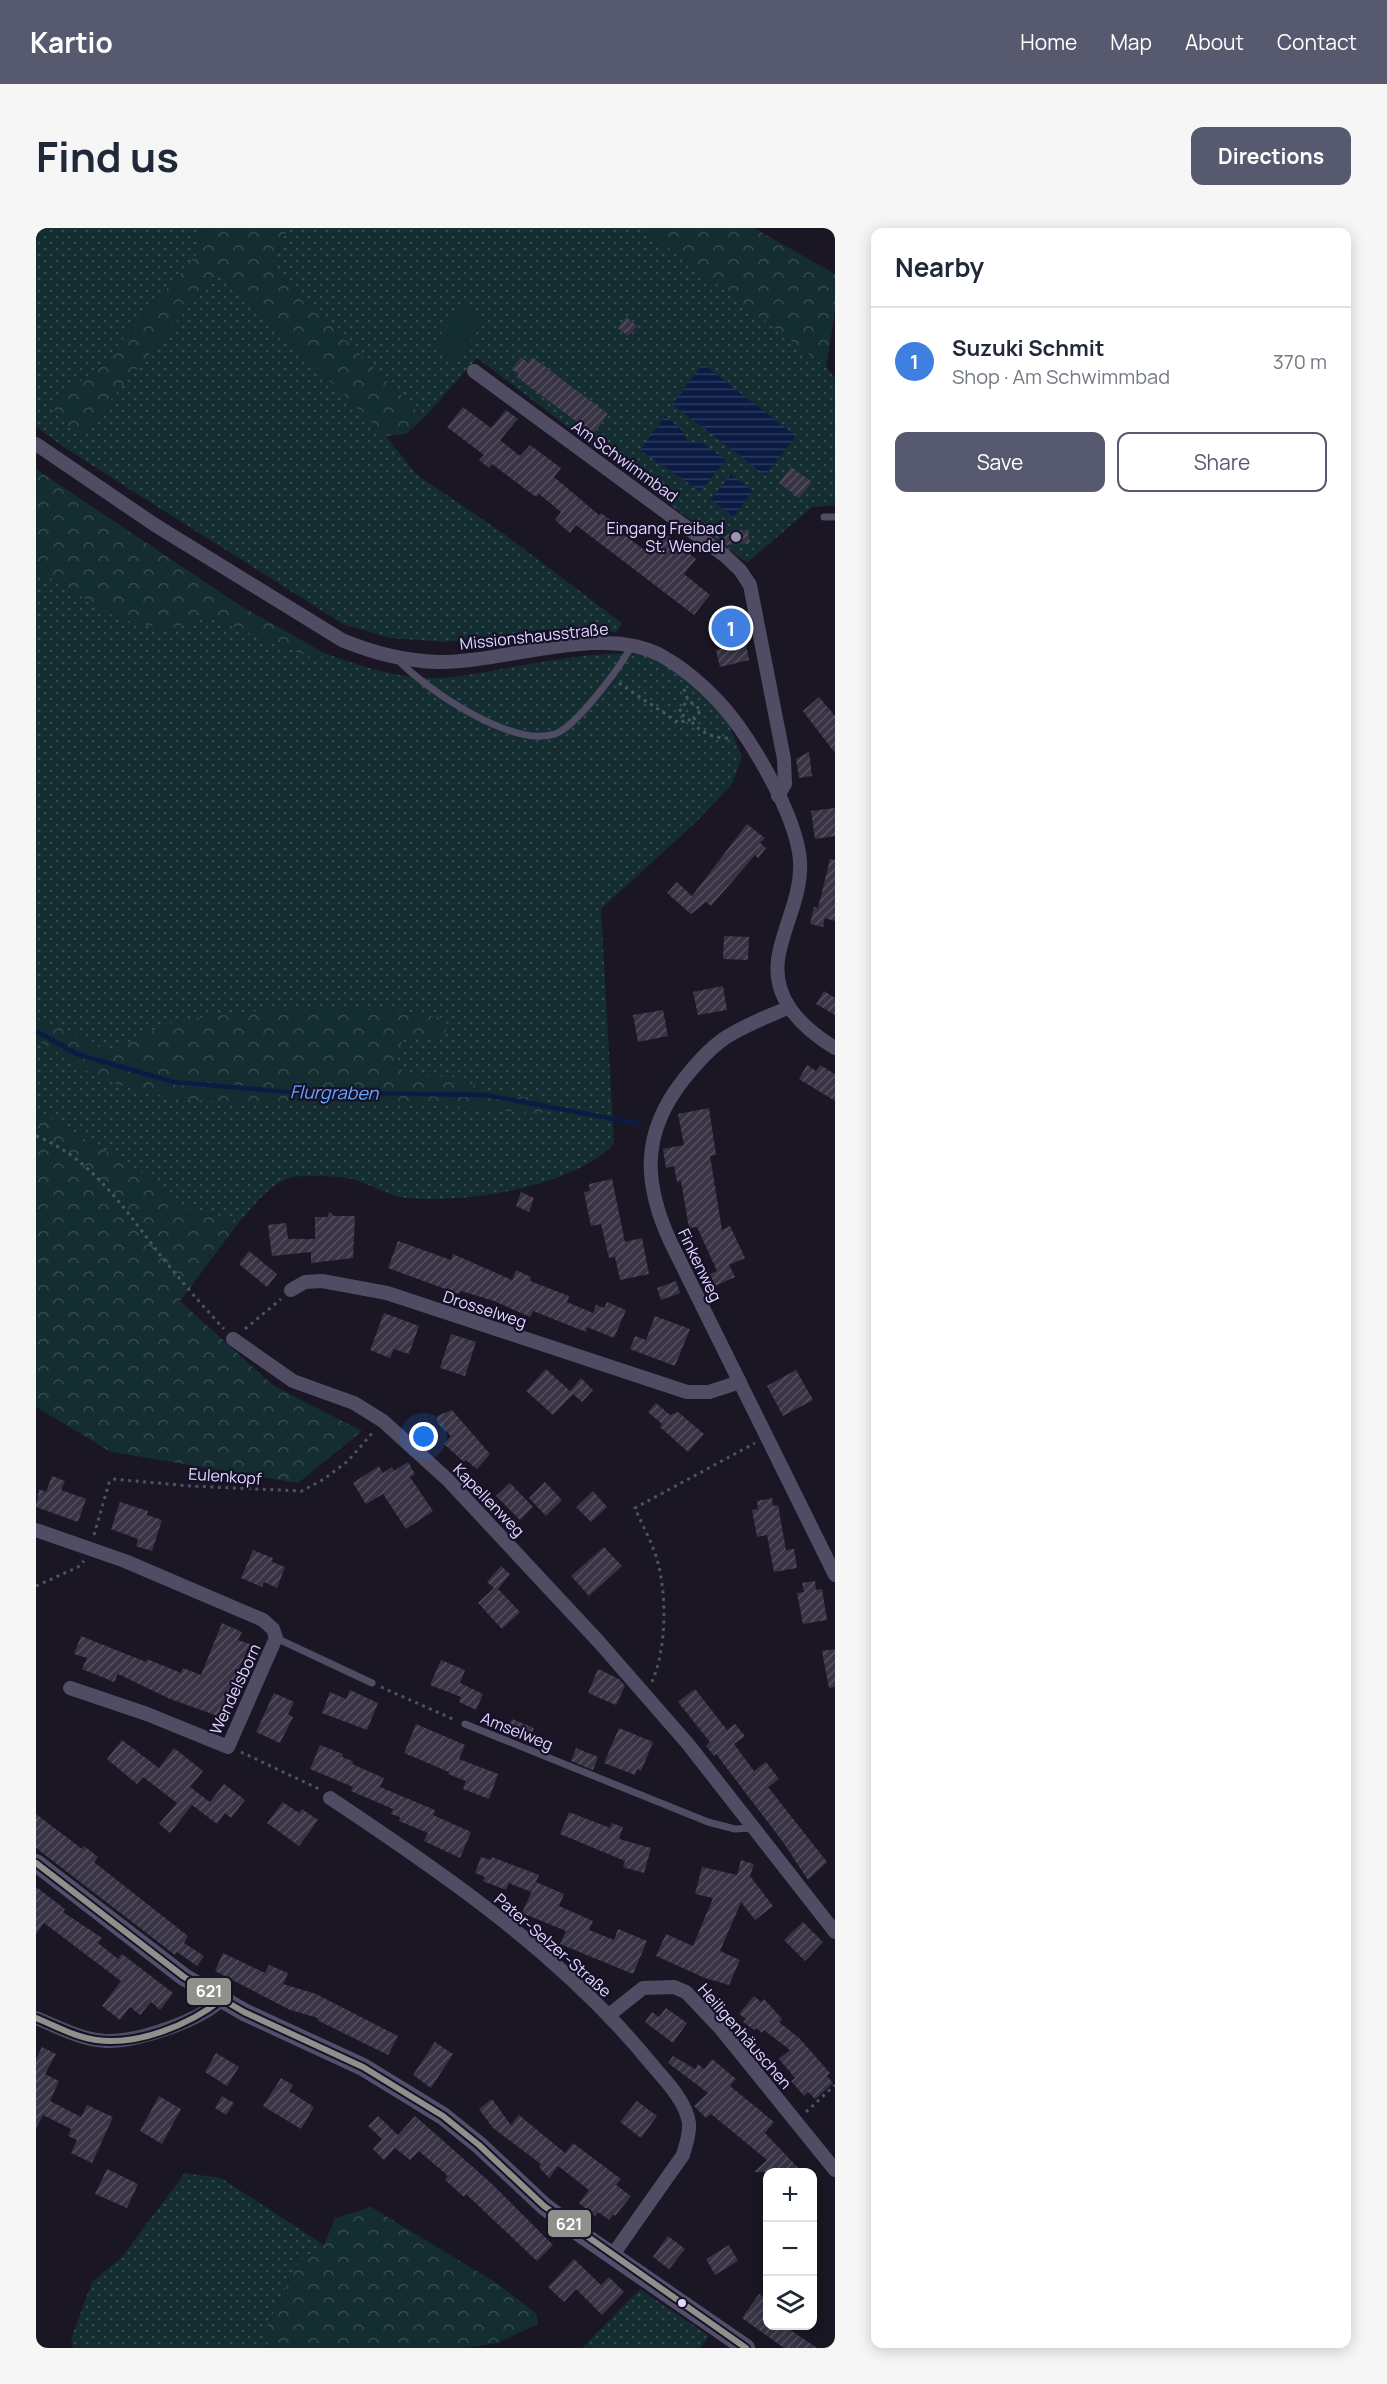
<!DOCTYPE html>
<html lang="en">
<head>
<meta charset="utf-8">
<style>
  :root { --surface:#fff; --page:#f6f6f7; --text:#1f2937; --muted:#747a83; --line:#e0e1e3; --accent:#57596e }
  body { margin:0; font-family:Manrope,sans-serif; background:var(--page); color:var(--text) }
  .controls { position:absolute; right:18px; bottom:18px; display:grid; overflow:hidden; border-radius:12px; box-shadow:0 3px 15px #0003 }
  .controls button { width:54px; height:54px; display:grid; place-items:center; padding:0; border:0; border-bottom:2px solid var(--line); background:var(--surface); color:var(--text); font:30px sans-serif }
  .you { position:absolute; left:388px; top:1209px; width:21px; height:21px; margin:-15px; border:4px solid #fff; border-radius:50%; background:#1a73e8; box-shadow:0 0 0 9px #1a73e833 }
  .badge { display:grid; place-items:center; width:39px; height:39px; border-radius:50%; background:var(--accent); color:#fff; font-size:20px; font-weight:700 }
  .pin { position:absolute; translate:-50% -50%; border:3px solid #fff; box-shadow:0 2px 6px #0006 }
  .list { margin:0; padding:0; list-style:none }
  h2 { display:flex; justify-content:space-between; align-items:center; height:78px; margin:0; padding:0 24px; font-size:26px }
  h2 small { font-size:20px; font-weight:400; color:var(--muted) }
  .list li { display:grid; grid-template-columns:39px 1fr auto; gap:18px; align-items:center; box-sizing:border-box; height:108px; padding:0 24px; border-top:2px solid var(--line) }
  .list b { display:block; font-size:22px; white-space:nowrap }
  .list p { margin:0; font-size:20px; white-space:nowrap; color:var(--muted) }
  .list em { font-size:20px; font-style:normal; color:var(--muted) }
  .actions { display:flex; gap:12px; padding:18px 24px }
  .actions a { flex:1; padding:14px 0; border:2px solid var(--accent); border-radius:12px; text-align:center; font-size:21px; color:var(--accent) }
  .actions .main { background:var(--accent); color:#fff }
  .icon { flex:none; width:33px; height:33px; fill:none; stroke:currentColor; stroke-width:2; stroke-linecap:round; stroke-linejoin:round }
  .map { position:relative; flex:none; width:799px; height:2120px; overflow:hidden; border-radius:12px }
  header { display:flex; align-items:center; gap:36px; box-sizing:border-box; height:84px; padding:0 30px; background:var(--accent); color:#fff }
  header strong { font-size:28px }
  nav { display:flex; gap:33px; margin-inline-start:auto; font-size:21px }
  .intro { display:flex; align-items:center; justify-content:space-between; box-sizing:border-box; height:144px; padding:0 36px }
  h1 { margin:0; font-size:42px }
  .button { padding:15px 27px; border-radius:12px; background:var(--accent); color:#fff; font-size:21px; font-weight:700 }
  main { display:flex; gap:36px; padding:0 36px }
  aside { flex:1; background:var(--surface); border-radius:12px; box-shadow:0 3px 15px #0003 }
  .map>svg:first-child { display:block }
  .grass { fill:url(#grass-dots) }
  .forest { fill:url(#forest-crowns) }
  .garden { fill:#142d31 }
  .water { fill:url(#water-rules) }
  .lines { fill:none; stroke-linecap:round; stroke-linejoin:round }
  .stream { stroke:#0c1b44; stroke-width:4.5 }
  .building { fill:url(#building-hatch) }
  .path { stroke:#4a5464; stroke-width:3; stroke-dasharray:3 4.5; stroke-linecap:butt }
  .lane { stroke:#4f4c64; stroke-width:7 }
  .street { stroke:#4f4c64; stroke-width:14 }
  .secondary { stroke:#534e6a; stroke-width:18 }
  .bus-1-casing { stroke:#171029; stroke-width:10 }
  .bus-1 { stroke:#90908a; stroke-width:6 }
  .poi-dot { fill:#9b94b2; stroke:#171029; stroke-width:2 }
  .bus-dot { fill:#e1d8ff; stroke:#171029; stroke-width:2 }
  .labels { text-anchor:middle; stroke-width:4.5; stroke-linejoin:round; paint-order:stroke }
  .street-label { font-size:16px; fill:#e1d8ff; stroke:#171029 }
  .poi-label { font-size:16px; fill:#e1d8ff; stroke:#171029; text-anchor:end }
  .water-label { font-size:18px; font-style:italic; fill:#67a8fe; stroke:#171029 }
  .line-badge { stroke:#171029; stroke-width:2 }
  .badge-label { font-size:16px; text-anchor:middle; font-weight:bold; fill:#fff }
</style>
</head>
<body>
<header>
<strong>Kartio</strong>
<nav><a>Home</a><a>Map</a><a>About</a><a>Contact</a></nav>
</header>
<div class="intro"><h1>Find us</h1><a class="button">Directions</a></div>
<main>
<div class="map">
<svg width="799" height="2120" viewBox="0 0 799 2120">
  <defs>
    <pattern id="grass-dots" width="8" height="8" patternUnits="userSpaceOnUse" patternTransform="scale(1.5)"><rect width="8" height="8" fill="#142d31"/><path d="M2 2h.1M6 6h.1" fill="none" stroke="#364b50" stroke-width="1.8" stroke-linecap="round"/></pattern>
    <pattern id="forest-crowns" width="20" height="18" patternUnits="userSpaceOnUse" patternTransform="scale(1.5)"><rect width="20" height="18" fill="#142d31"/><path d="M2 6a3 3 0 1 1 6 0M12 15a3 3 0 1 1 6 0" fill="none" stroke="#364b50"/></pattern>
    <pattern id="water-rules" width="6" height="5" patternUnits="userSpaceOnUse" patternTransform="scale(1.5)"><rect width="6" height="5" fill="#0c1b44"/><path d="M0 2.5h6" fill="none" stroke="#2f3b60"/></pattern>
    <pattern id="building-hatch" width="6" height="6" patternUnits="userSpaceOnUse" patternTransform="scale(1.5)"><rect width="6" height="6" fill="#393445"/><path d="M-1 1l2-2M0 6l6-6M5 7l2-2" fill="none" stroke="#555161"/></pattern>
  </defs>
  <rect width="100%" height="100%" fill="#1a1623"/>
  <!-- grass -->
  <g class="grass">
    <polygon points="0,0 166,0 161,26 63,139 22,172 48,203 182,44 350,208 380,246 468,306 586,395 581,404 506,402 410,414 354,410 307,396 32,222 0,199"/>
    <polygon points="252,0 606,0 612,3 790,139 799,150 799,277 776,279 711,335 441,130 388,190 235,38"/>
    <path d="M0,342l82,48 49,12 39,-14 112,44 6,-7c41,15 84,29 128,24 50,-5 175,-39 216,-15 14,9 40,33 51,46 11,12 16,34 23,49l-10,27 -36,38 -95,87 13,235c-42,43 -148,60 -207,54 -19,-2 -33,-12 -51,-18 -11,-4 -52,-5 -64,-3 -19,4 -39,29 -52,44l-53,-13 -51,-39 -100,-59z"/>
    <polygon points="149,1945 185,1950 288,2017 262,2034 229,2103 233,2120 37,2120 35,2111 56,2054 85,2030"/>
    <polygon points="604,2061 673,2108 664,2120 546,2120"/>
  </g>
  <!-- forest -->
  <g class="forest">
    <polygon points="166,0 252,0 235,38 388,190 370,206 350,208 182,44 48,204 35,200 18,182 22,171 63,139 161,26"/>
    <polygon points="606,0 718,0 799,46 799,84 790,139"/>
    <polygon points="0,241 205,378 288,425 282,432 170,388 131,402 82,390 0,342"/>
    <path d="M245,780l110,1 51,9 7,8 -9,12 -36,1 -10,19 12,18 48,1 35,14 53,9 5,10 -7,4c-62,-6 -124,-12 -186,-12 -83,-1 -168,9 -248,-22 -24,-9 -48,-28 -70,-41v-22l75,33 64,-29z"/>
    <polygon points="0,882 100,941 151,980 204,993 144,1073 238,1158 326,1203 262,1255 75,1224 0,1179"/>
    <polygon points="335,1979 462,2056 500,2085 502,2096 461,2115 430,2120 233,2120 229,2103 262,2034 288,2017 299,1990"/>
  </g>
  <!-- garden -->
  <polygon class="garden" points="427,77 449,94 419,132 397,116"/>
  <!-- water -->
  <g class="water">
    <polygon points="667,136 760,208 729,247 636,176"/>
    <polygon points="629,188 645,201 651,213 665,214 690,232 664,263 604,222"/>
    <polygon points="695,246 717,263 697,289 675,271"/>
  </g>
  <g class="lines">
    <!-- stream -->
    <polyline class="stream" points="0,803 41,826 137,854 253,864 450,867 604,896"/>
  </g>
  <!-- building -->
  <g class="building">
    <polygon points="590,89 601,98 592,108 582,100"/>
    <polygon points="485,129 492,135 496,129 572,186 557,206 481,149 483,146 476,141"/>
    <polygon points="427,179 455,200 470,182 482,191 464,212 484,228 494,217 525,240 518,249 563,287 565,285 585,300 583,303 615,327 631,307 660,331 648,346 674,367 658,387 540,297 534,305 519,292 525,284 503,266 500,269 456,236 453,240 443,232 448,227 411,199"/>
    <polygon points="755,239 776,254 763,270 743,255"/>
    <polygon points="700,302 712,303 714,315 691,317 683,312"/>
    <polygon points="703,380 713,432 684,439 680,422 687,420 678,387"/>
    <polygon points="783,469 799,488 799,525 767,483"/>
    <polygon points="773,524 776,548 763,550 760,531"/>
    <polygon points="799,580 799,608 779,611 775,583"/>
    <polygon points="711,596 729,610 724,615 730,620 722,630 719,627 675,678 670,674 655,686 631,665 641,654 656,668"/>
    <polygon points="794,631 799,632 799,693 789,690 787,699 774,696 778,679 782,680"/>
    <polygon points="688,708 713,709 712,732 687,731"/>
    <polygon points="687,758 691,782 662,787 657,764"/>
    <polygon points="788,763 799,770 799,787 780,776"/>
    <polygon points="627,782 632,808 602,814 597,787"/>
    <polygon points="771,837 780,843 784,837 799,846 799,873 763,851"/>
    <polygon points="673,880 680,927 674,928 686,1002 694,998 709,1030 693,1037 699,1049 679,1058 674,1046 681,1043 661,999 653,1000 645,953 641,954 638,938 630,940 627,921 648,917 642,886"/>
    <polygon points="576,951 589,1014 606,1010 613,1046 584,1052 579,1029 573,1030 565,996 555,998 548,964 554,963 553,956"/>
    <polygon points="485,964 498,970 493,984 480,978"/>
    <polygon points="294,984 298,988 319,988 317,1030 275,1035 275,1024 236,1028 232,997 250,995 252,1011 279,1011 279,989 291,989"/>
    <polygon points="362,1013 415,1032 417,1026 476,1052 480,1042 495,1049 494,1053 533,1068 531,1074 557,1085 560,1077 568,1080 571,1074 590,1082 578,1110 551,1099 550,1104 497,1083 494,1089 458,1073 425,1063 423,1066 352,1040"/>
    <polygon points="213,1023 241,1046 231,1059 203,1036"/>
    <polygon points="640,1053 644,1065 625,1072 621,1060"/>
    <polygon points="348,1085 383,1098 373,1126 358,1121 354,1130 334,1122"/>
    <polygon points="619,1088 654,1101 639,1138 594,1121 599,1108 610,1112"/>
    <polygon points="415,1106 440,1114 429,1148 404,1140"/>
    <polygon points="510,1141 534,1163 545,1150 557,1162 546,1174 537,1166 517,1187 490,1163"/>
    <polygon points="760,1142 777,1172 747,1188 731,1158"/>
    <polygon points="620,1175 634,1187 642,1184 668,1206 652,1224 624,1199 626,1196 612,1184"/>
    <polygon points="416,1182 454,1226 441,1241 430,1232 428,1234 408,1216 415,1208 402,1196 401,1188"/>
    <polygon points="372,1234 379,1246 374,1249 397,1283 370,1301 347,1266 330,1276 317,1255 343,1238 347,1245 356,1239 358,1243"/>
    <polygon points="16,1248 29,1253 25,1262 50,1271 42,1294 0,1279 3,1261 10,1264"/>
    <polygon points="509,1254 526,1272 510,1288 493,1270"/>
    <polygon points="474,1255 497,1279 484,1292 460,1268"/>
    <polygon points="557,1263 571,1279 555,1294 540,1279"/>
    <polygon points="736,1270 737,1278 742,1277 750,1322 758,1321 761,1340 738,1344 731,1307 721,1309 716,1282 722,1281 721,1273"/>
    <polygon points="84,1274 112,1283 111,1287 126,1292 116,1323 100,1318 102,1311 75,1301"/>
    <polygon points="568,1319 586,1338 553,1368 535,1348"/>
    <polygon points="217,1322 237,1330 236,1334 249,1339 241,1360 228,1354 226,1359 205,1350"/>
    <polygon points="465,1338 474,1346 462,1361 484,1384 466,1401 442,1375 458,1360 451,1354"/>
    <polygon points="779,1353 780,1362 786,1361 791,1392 767,1396 761,1365 768,1364 766,1355"/>
    <polygon points="186,1395 206,1404 202,1412 214,1416 182,1488 134,1471 82,1446 78,1454 46,1441 51,1430 38,1426 45,1408 110,1434 111,1431 145,1445 147,1440 165,1447"/>
    <polygon points="799,1421 799,1459 793,1460 786,1423"/>
    <polygon points="405,1432 429,1442 424,1455 447,1466 440,1482 423,1474 425,1469 394,1457"/>
    <polygon points="562,1441 583,1451 589,1458 580,1477 552,1465"/>
    <polygon points="659,1461 691,1502 699,1496 709,1508 698,1516 718,1543 730,1534 743,1551 732,1559 791,1634 772,1652 747,1614 680,1526 678,1528 670,1518 674,1514 642,1474"/>
    <polygon points="314,1462 342,1475 331,1502 286,1485 294,1464 310,1471"/>
    <polygon points="238,1465 258,1474 252,1486 257,1489 244,1515 220,1504"/>
    <polygon points="476,1491 498,1500 492,1514 470,1505"/>
    <polygon points="380,1496 429,1517 423,1531 462,1546 453,1571 427,1561 430,1553 412,1546 413,1544 368,1525"/>
    <polygon points="583,1500 617,1514 605,1543 601,1541 599,1547 568,1535"/>
    <polygon points="86,1512 123,1540 138,1520 167,1543 154,1559 174,1574 188,1556 209,1572 195,1590 189,1585 181,1596 156,1577 134,1605 123,1596 141,1575 107,1549 101,1556 71,1531"/>
    <polygon points="284,1517 307,1526 306,1529 317,1533 316,1536 348,1550 344,1559 399,1582 397,1587 435,1604 424,1630 388,1613 392,1605 363,1593 364,1589 355,1586 357,1581 315,1563 317,1559 274,1541"/>
    <polygon points="540,1520 562,1529 557,1542 535,1533"/>
    <polygon points="247,1574 263,1585 266,1581 282,1592 263,1618 231,1595"/>
    <polygon points="533,1584 574,1600 576,1595 587,1599 583,1611 615,1620 608,1645 587,1639 589,1633 524,1606"/>
    <polygon points="0,1586 46,1621 48,1618 62,1629 58,1634 152,1708 148,1715 168,1728 161,1738 141,1724 139,1727 0,1620"/>
    <polygon points="445,1629 455,1632 456,1629 503,1647 495,1664 473,1655 470,1662 447,1653 449,1649 439,1645"/>
    <polygon points="705,1632 718,1636 714,1648 737,1678 719,1692 705,1674 684,1723 704,1732 693,1757 669,1750 620,1728 630,1706 657,1718 677,1670 659,1666 666,1639 701,1647"/>
    <polygon points="500,1654 528,1666 523,1678 557,1693 553,1702 578,1712 582,1701 611,1713 597,1746 524,1716 530,1703 486,1685"/>
    <polygon points="0,1659 29,1681 27,1684 66,1710 62,1715 82,1731 86,1726 137,1765 124,1782 115,1774 104,1787 94,1779 84,1792 66,1778 85,1753 8,1695 0,1706"/>
    <polygon points="767,1694 787,1714 769,1733 748,1712"/>
    <polygon points="187,1725 229,1745 233,1737 252,1745 247,1756 280,1766 362,1808 352,1827 281,1792 282,1790 254,1782 179,1743"/>
    <polygon points="718,1768 725,1774 728,1771 746,1791 743,1794 763,1810 794,1845 791,1848 797,1855 779,1871 772,1864 768,1868 755,1853 759,1850 743,1831 754,1822 728,1802 726,1805 720,1800 718,1802 707,1794 710,1791 703,1786"/>
    <polygon points="630,1780 651,1795 637,1815 609,1794 616,1784 623,1789"/>
    <polygon points="399,1814 417,1826 395,1860 377,1847"/>
    <polygon points="6,1819 20,1826 9,1846 23,1853 14,1873 45,1889 51,1877 77,1889 56,1935 35,1925 41,1912 32,1908 35,1901 7,1887 0,1900 0,1831"/>
    <polygon points="180,1825 203,1839 191,1858 169,1844"/>
    <polygon points="637,1828 659,1841 662,1836 668,1841 676,1831 700,1851 694,1858 738,1894 729,1905 766,1944 718,1944 731,1932 675,1886 670,1890 658,1878 672,1865 632,1835"/>
    <polygon points="245,1850 257,1857 253,1863 278,1879 265,1901 227,1878"/>
    <polygon points="123,1868 145,1881 126,1916 104,1903"/>
    <polygon points="186,1868 198,1875 190,1887 179,1880"/>
    <polygon points="456,1871 475,1897 483,1887 529,1925 537,1915 585,1951 580,1957 595,1968 579,1988 577,1986 573,1992 562,1984 559,1988 543,1975 553,1962 522,1938 513,1950 503,1939 505,1936 457,1900 443,1881"/>
    <polygon points="601,1873 621,1888 605,1910 584,1894"/>
    <polygon points="342,1888 362,1907 379,1888 455,1955 517,2017 501,2033 430,1966 428,1969 409,1952 412,1948 383,1923 374,1932 359,1920 348,1932 337,1921 346,1911 332,1898"/>
    <polygon points="71,1941 102,1956 91,1980 59,1966"/>
    <polygon points="632,2008 649,2021 633,2041 617,2029"/>
    <polygon points="693,2017 702,2033 679,2047 670,2031"/>
    <polygon points="538,2031 565,2057 573,2049 588,2064 566,2087 540,2061 528,2074 512,2059"/>
    <polygon points="723,2066 732,2072 732,2097 747,2097 781,2120 748,2120 706,2090"/>
  </g>
  <g class="lines">
    <!-- path -->
    <g class="path">
      <polyline points="583,455 643,495 653,491"/>
      <polyline points="648,461 652,472 665,482 656,494 643,484 652,472"/>
      <path d="M656,494c9,11 24,17 38,16"/>
      <path d="M0,908c56,22 89,74 125,120 20,25 41,49 63,73"/>
      <polyline points="209,1101 245,1071"/>
      <polyline points="58,1307 73,1255 77,1251 154,1258 266,1263 288,1251 312,1233 338,1203"/>
      <polyline points="0,1358 42,1339 48,1333"/>
      <path d="M616,1454c15,-35 15,-87 5,-123 -5,-17 -15,-34 -22,-51l120,-65"/>
      <polyline points="345,1459 419,1492"/>
      <polyline points="205,1524 283,1561"/>
      <polyline points="770,1884 799,1857"/>
    </g>
    <!-- lane -->
    <g class="lane">
      <polyline points="788,289 799,289"/>
      <path d="M362,432c29,30 114,88 157,74 22,-8 66,-68 77,-89"/>
      <polyline points="240,1410 336,1455"/>
      <polyline points="429,1496 672,1594 699,1601 716,1600"/>
    </g>
    <!-- street -->
    <g class="street">
      <polyline points="438,143 688,327 704,342 714,357 748,531 749,556 742,568"/>
      <path d="M0,216l119,81 187,115c31,13 62,21 96,22 66,1 166,-39 224,-6 22,12 39,27 56,45 31,33 79,115 82,160 2,31 -13,58 -20,88 -12,46 19,77 55,99"/>
      <path d="M753,779c-21,10 -48,19 -67,33 -15,11 -27,25 -38,39 -43,54 -41,104 -13,164l164,332"/>
      <polyline points="255,1062 269,1054 286,1053 351,1065 651,1164 673,1164 704,1154"/>
      <polyline points="197,1111 257,1153 318,1175 347,1193 412,1252 563,1414 652,1516 799,1704"/>
      <polyline points="0,1302 89,1333 227,1392 237,1401 240,1410 192,1519 111,1486 34,1460"/>
      <path d="M294,1570c116,77 235,159 323,268 14,16 33,36 36,57 1,11 -3,21 -6,32l-71,101"/>
      <polyline points="573,1787 607,1760 638,1759 650,1764 685,1801 799,1942"/>
      <path d="M0,1790c22,9 46,22 70,23 31,1 93,-20 115,-41"/>
    </g>
    <!-- secondary -->
    <polyline class="secondary" points="0,1635 148,1749 208,1784 327,1839 407,1888 443,1917 508,1978 545,2006 710,2120"/>
    <!-- bus-1 casing -->
    <g class="bus-1-casing">
      <g id="bus-1">
        <polyline points="0,1635 148,1749 208,1784 327,1839 407,1888 443,1917 508,1978 710,2120"/>
        <path d="M0,1790c20,8 39,19 60,22 41,6 93,-15 125,-40"/>
      </g>
    </g>
    <!-- bus-1 -->
    <use href="#bus-1" class="bus-1"/>
  </g>
  <!-- markers -->
  <circle class="poi-dot" cx="700" cy="309" r="6"/>
  <circle class="bus-dot" cx="646" cy="2075" r="5"/>
  <g class="labels">
    <!-- street labels -->
    <g class="street-label">
      <text transform="translate(589 233) rotate(36)" y="6">Am Schwimmbad</text>
      <text transform="translate(498 408) rotate(-6)" y="6">Missionshausstraße</text>
      <text transform="translate(664 1037) rotate(64)" y="6">Finkenweg</text>
      <text transform="translate(449 1081) rotate(18)" y="6">Drosselweg</text>
      <text transform="translate(189 1248) rotate(4)" y="6">Eulenkopf</text>
      <text transform="translate(453 1272) rotate(46)" y="6">Kapellenweg</text>
      <text transform="translate(199 1461) rotate(-65)" y="6">Wendelsborn</text>
      <text transform="translate(481 1503) rotate(22)" y="6">Amselweg</text>
      <text transform="translate(517 1717) rotate(41)" y="6">Pater-Selzer-Straße</text>
      <text transform="translate(709 1808) rotate(49)" y="6">Heiligenhäuschen</text>
    </g>
    <!-- poi labels -->
    <g class="poi-label">
      <text x="688" y="306">Eingang Freibad<tspan x="688" dy="18">St. Wendel</tspan></text>
    </g>
    <!-- water labels -->
    <g class="water-label">
      <text transform="translate(298 865) rotate(1)" y="6">Flurgraben</text>
    </g>
  </g>
  <g class="line-badge">
    <rect x="150" y="1749" width="46" height="29" rx="6" fill="#90908a"/>
    <rect x="511" y="1981" width="45" height="29" rx="6" fill="#90908a"/>
  </g>
  <g class="badge-label">
    <text x="173" y="1769">621</text>
    <text x="533" y="2002">621</text>
  </g>
</svg>
<div class="controls">
<button>+</button>
<button>−</button>
<button><svg class="icon" aria-label="layers" viewBox="0 0 24 24"><path d="M12 4l9 5-9 5-9-5zM3 14l9 5 9-5"/></svg></button>
</div>
<div class="you"></div>
<div class="pin badge" style="left:695px;top:400px;background:#3f7fe0">1</div>
</div>
<aside>
<h2>Nearby<small></small></h2>
<ul class="list">
<li><span class="badge" style="background:#3f7fe0">1</span><div><b>Suzuki Schmit</b><p>Shop · Am Schwimmbad</p></div><em>370 m</em></li>
</ul>
<div class="actions"><a class="main">Save</a><a>Share</a></div>
</aside>
</main>
</body>
</html>
